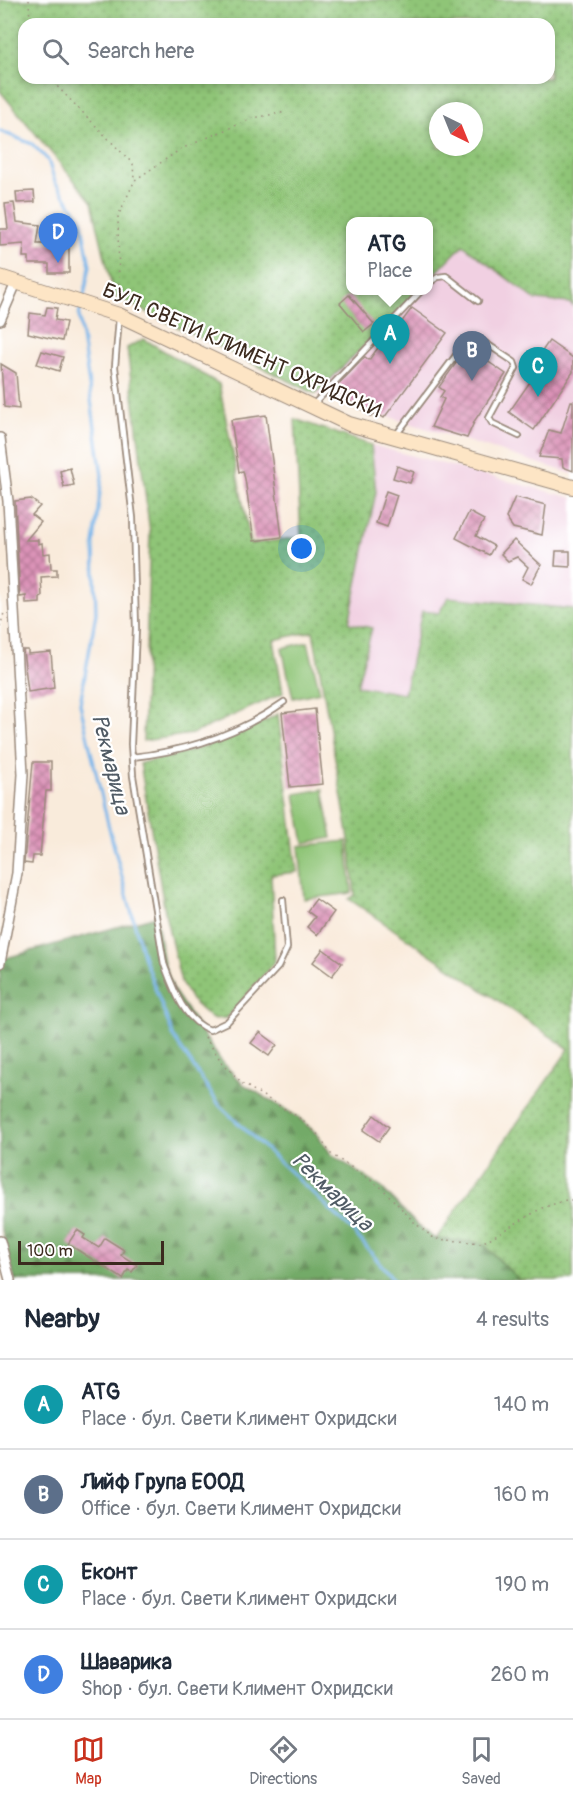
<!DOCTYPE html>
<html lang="en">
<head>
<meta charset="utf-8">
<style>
  :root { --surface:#fff; --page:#f2f2f3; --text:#1f2937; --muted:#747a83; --line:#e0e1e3; --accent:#c8321e }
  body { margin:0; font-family:Pangolin,sans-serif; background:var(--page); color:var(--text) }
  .compass { position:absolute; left:429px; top:102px; width:54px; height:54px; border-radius:50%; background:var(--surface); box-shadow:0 3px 9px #0003; rotate:137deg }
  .scale { position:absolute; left:18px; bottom:15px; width:146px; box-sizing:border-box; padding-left:6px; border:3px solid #3b2a1e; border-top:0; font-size:16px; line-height:21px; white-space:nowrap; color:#3b2a1e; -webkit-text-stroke:4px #fff; paint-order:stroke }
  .you { position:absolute; left:302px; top:549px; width:21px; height:21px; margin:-15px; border:4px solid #fff; border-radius:50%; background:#1a73e8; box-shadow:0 0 0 9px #1a73e833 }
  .badge { display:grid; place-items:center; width:39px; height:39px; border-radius:50%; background:var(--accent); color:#fff; font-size:20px; font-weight:700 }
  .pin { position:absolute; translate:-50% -50px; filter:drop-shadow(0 2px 3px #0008) }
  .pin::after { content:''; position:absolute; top:32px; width:21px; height:18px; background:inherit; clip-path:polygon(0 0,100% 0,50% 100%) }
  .popup { position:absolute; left:346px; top:217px; width:87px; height:78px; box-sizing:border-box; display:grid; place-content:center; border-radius:12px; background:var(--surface); filter:drop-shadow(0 2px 4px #0005); font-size:20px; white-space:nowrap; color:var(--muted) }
  .popup b { font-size:22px; color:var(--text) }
  .popup::after { content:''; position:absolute; left:50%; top:100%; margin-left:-12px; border:12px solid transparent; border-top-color:var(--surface) }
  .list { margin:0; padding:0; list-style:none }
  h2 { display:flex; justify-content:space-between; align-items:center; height:78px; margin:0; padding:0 24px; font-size:26px }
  h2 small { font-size:20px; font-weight:400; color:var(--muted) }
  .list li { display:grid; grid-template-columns:39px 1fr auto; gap:18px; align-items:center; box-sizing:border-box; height:90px; padding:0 24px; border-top:2px solid var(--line) }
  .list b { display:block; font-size:22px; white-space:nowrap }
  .list p { margin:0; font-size:20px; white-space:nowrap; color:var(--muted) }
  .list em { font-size:20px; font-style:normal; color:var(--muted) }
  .icon { flex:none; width:33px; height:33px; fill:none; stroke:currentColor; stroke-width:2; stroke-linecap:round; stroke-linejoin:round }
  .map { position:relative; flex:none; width:573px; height:1280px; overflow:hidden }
  .search { position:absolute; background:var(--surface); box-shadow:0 3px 9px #0003; left:18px; right:18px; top:18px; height:66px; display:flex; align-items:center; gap:15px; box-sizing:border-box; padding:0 21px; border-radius:18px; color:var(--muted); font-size:22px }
  .sheet { height:438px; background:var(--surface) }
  nav { display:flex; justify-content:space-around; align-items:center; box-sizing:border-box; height:84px; border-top:2px solid var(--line); background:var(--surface); font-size:16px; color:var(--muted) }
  nav a { display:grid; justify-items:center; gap:3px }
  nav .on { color:var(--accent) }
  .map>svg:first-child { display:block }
  .built { fill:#f1d0e2 }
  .grass { fill:url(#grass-dots); stroke:#65784a; stroke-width:1.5; fill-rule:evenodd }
  .forest { fill:url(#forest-firs); stroke:#576a43; stroke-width:1.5 }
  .pitch { fill:#8fc577; stroke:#65784a; stroke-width:1.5 }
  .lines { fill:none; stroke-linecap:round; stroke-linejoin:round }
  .stream { stroke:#78b5ea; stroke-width:3 }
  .building { fill:url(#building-cross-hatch) }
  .service-casing { stroke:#9a8a7c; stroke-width:8 }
  .minor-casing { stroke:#9a8a7c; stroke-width:12 }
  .secondary-casing { stroke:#9a8a7c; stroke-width:16 }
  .path { stroke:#9a8a7c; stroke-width:1.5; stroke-dasharray:1.5 4.5; stroke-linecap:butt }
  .service { stroke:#fff; stroke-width:4.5 }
  .minor { stroke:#fff; stroke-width:9 }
  .secondary { stroke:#fde5c5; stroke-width:14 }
  .labels { text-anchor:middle; stroke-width:4.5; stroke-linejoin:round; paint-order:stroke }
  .street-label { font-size:21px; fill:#3b2a1e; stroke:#fff }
  .water-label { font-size:22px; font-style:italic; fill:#505b65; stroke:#fff }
</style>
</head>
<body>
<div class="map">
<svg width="573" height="1280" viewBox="0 0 573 1280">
  <defs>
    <pattern id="grass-dots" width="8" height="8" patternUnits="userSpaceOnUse" patternTransform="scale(1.5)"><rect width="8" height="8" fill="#8fc577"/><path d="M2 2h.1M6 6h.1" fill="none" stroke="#76a061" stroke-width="1.8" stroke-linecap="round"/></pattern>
    <pattern id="forest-firs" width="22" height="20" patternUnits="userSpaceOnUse" patternTransform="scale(1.5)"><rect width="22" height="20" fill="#73aa68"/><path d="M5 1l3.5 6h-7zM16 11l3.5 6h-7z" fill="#608b55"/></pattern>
    <pattern id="building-cross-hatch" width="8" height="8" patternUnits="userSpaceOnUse" patternTransform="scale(1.5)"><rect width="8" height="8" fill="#db93b8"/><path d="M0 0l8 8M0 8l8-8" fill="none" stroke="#b37895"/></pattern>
  </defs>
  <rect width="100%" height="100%" fill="#fff"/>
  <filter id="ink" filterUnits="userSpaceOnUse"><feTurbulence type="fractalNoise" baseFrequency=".0167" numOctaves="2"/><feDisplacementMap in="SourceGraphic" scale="12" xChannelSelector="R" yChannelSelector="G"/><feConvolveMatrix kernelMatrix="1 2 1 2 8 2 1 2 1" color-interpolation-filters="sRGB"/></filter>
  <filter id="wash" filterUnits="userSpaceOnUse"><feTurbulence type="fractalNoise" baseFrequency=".008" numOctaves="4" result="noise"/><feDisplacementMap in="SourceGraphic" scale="24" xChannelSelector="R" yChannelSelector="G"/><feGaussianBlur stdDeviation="1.35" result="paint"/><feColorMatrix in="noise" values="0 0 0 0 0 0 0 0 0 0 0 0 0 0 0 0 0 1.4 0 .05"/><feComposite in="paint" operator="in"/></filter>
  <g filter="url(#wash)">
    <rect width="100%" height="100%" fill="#f9ebdb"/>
    <!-- built -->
    <g class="built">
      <polygon points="463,245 536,300 570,303 573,306 573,474 316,394 418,291 429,290 429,280"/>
      <polygon points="371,445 573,498 573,609 439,613 422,611 404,694 356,686 372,628 349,623 376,492"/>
    </g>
    <!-- grass -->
    <g class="grass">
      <path d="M0,0h573v306l-3,-3 -34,-3 -73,-55 -34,35v-58h-78v68l67,1 -102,103 -202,-98 -22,-94 -92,-111zM24,24h525v54h-525zM438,111h36v36h-36z"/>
      <polygon points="144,339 219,384 251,544 301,537 295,419 371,445 376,492 349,623 372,628 357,686 404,694 422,611 439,613 448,597 573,609 573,1280 519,1280 482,1243 436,1239 569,1049 349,899 355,895 349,839 313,631 274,640 283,693 192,734 143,741 150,533 127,348"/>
      <path d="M278,714l19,158 -26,3 4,86 -48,57 -15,1 -21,-19 -10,-18 -15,-64 -26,-155c47,-9 97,-25 138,-49z"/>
    </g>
    <!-- forest -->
    <polygon class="forest" points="156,916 164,964 174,991 221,1061 243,1084 298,1117 317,1134 331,1154 382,1188 416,1224 435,1239 482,1243 519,1280 15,1280 0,1223 0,964 2,959"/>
    <!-- pitch -->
    <g class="pitch">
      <polygon points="308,642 320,692 293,698 282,648"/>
      <polygon points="323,789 332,838 304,843 295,794"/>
      <polygon points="347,841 352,893 304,899 299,846"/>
    </g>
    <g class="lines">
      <!-- stream -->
      <g class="stream">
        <polyline points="0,131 32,144 48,160 55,182 81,219 90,266 83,300"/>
        <polyline points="81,306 79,316 102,476 94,543 96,613 80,704 109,828 144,959 174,1038 220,1106 352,1230 394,1280"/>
      </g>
    </g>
    <g id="blocks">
      <!-- building -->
      <g class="building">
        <polygon points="34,191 35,202 17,203 16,192"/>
        <polygon points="14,203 17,222 40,225 37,244 69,244 69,273 49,273 49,264 29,264 29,257 23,257 24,244 0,246 0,229 8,229 5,204"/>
        <polygon points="349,295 374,324 364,332 340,303"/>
        <polygon points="47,307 57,308 55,320 66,322 62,341 28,333 30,313 45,315"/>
        <polygon points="412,308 447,333 384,418 375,412 371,417 334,389 365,357 369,360 395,325 398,327"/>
        <polygon points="549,341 573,358 573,372 534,430 509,412 544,362 538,357"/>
        <polygon points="471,350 506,374 475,420 467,438 431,427 444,399 440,397 444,391 439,387 459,359 463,362"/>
        <polygon points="42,351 63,357 59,371 37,364"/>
        <polygon points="1,364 16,373 19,409 4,407"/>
        <polygon points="571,401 573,401 573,471 563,467 562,459 539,457 549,430 561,433"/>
        <polygon points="266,415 282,537 254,541 245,479 243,471 239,472 231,420"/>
        <polygon points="397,466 414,472 410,483 393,478"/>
        <polygon points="70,468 74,485 64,487 60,471"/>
        <polygon points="386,491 397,495 387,527 376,523"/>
        <polygon points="515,497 546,505 542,535 513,528 506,518"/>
        <polygon points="31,499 40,506 32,515 41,522 26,540 38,540 38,544 42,543 43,554 50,553 51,569 57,569 57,576 41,577 42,596 40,597 40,603 26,604 26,596 20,597 15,501"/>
        <polygon points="469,512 484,520 476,536 494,546 489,555 456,538"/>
        <polygon points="514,540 541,565 531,584 522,579 528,567 517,557 508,561 501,554"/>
        <polygon points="556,551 570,551 570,567 555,566"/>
        <polygon points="23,650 28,650 28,654 51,652 54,688 28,692"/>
        <polygon points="315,709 323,784 290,787 282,713"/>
        <polygon points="33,762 51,762 51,791 46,791 40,856 33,856 32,864 24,863"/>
        <polygon points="316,899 334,912 317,935 307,927 315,917 307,911"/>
        <polygon points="323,949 342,963 332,976 313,962"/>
        <polygon points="260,1032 277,1045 269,1056 251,1043"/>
        <polygon points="374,1115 389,1127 379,1141 363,1130"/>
        <polygon points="77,1230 85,1235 83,1238 99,1248 105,1238 124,1250 121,1255 137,1265 132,1272 128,1270 123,1279 68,1244"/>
      </g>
    </g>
  </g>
  <g filter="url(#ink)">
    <use href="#blocks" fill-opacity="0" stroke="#9a8a7c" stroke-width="1.5"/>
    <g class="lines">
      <!-- service casing -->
      <g class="service-casing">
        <g id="service">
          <polyline points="429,283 438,277 446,276 478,301"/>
          <path d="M119,318l-4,49 18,151 3,111 -5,115 2,32 31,188c9,24 20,57 46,66l17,-8 51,-55 9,-19 -4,-48"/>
          <polyline points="312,406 422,290"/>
          <polyline points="396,435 466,342 478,338 514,362 516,368 489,418 492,423 519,436"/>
          <path d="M132,757c54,-6 107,-23 152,-55"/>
        </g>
      </g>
      <!-- minor casing -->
      <g class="minor-casing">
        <g id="minor">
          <polyline points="0,320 16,283"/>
          <polyline points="0,438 8,501 23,774 17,873 0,963"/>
          <polyline points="0,1241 10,1280"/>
        </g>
      </g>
      <!-- secondary casing -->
      <g class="secondary-casing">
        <polyline id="secondary" points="0,277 119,315 349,424 573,487"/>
      </g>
      <!-- path -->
      <g class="path">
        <polyline points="29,0 30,24"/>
        <polyline points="49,78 133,164 134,179"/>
        <polyline points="119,302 118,216 135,180 181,149 253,118 286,112"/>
        <polyline points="0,627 4,613"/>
        <polyline points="205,1037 221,1061 243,1084 298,1117 317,1134 331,1154 382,1188 416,1224 435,1239 482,1243 542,1208 566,1200 573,1200"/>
      </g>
      <!-- service -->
      <use href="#service" class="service"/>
      <!-- minor -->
      <use href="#minor" class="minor"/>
      <!-- secondary -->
      <use href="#secondary" class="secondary"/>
    </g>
  </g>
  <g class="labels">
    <!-- street labels -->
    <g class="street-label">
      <text transform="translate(242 350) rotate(24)" y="7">БУЛ. СВЕТИ КЛИМЕНТ ОХРИДСКИ</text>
    </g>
    <!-- water labels -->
    <g class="water-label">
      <text transform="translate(112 764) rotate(76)" y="8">Рекмарица</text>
      <text transform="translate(333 1191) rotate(44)" y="8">Рекмарица</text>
    </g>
  </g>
</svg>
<svg class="compass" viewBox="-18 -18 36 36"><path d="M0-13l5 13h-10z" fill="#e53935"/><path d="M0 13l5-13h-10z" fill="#747a83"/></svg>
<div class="scale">100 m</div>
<div class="you"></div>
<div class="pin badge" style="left:390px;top:364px;background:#0f9aa8">A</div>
<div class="popup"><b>ATG</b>Place</div>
<div class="pin badge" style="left:472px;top:381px;background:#5c6f8a">B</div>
<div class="pin badge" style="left:538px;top:397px;background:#0f9aa8">C</div>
<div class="pin badge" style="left:58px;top:263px;background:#3f7fe0">D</div>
<div class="search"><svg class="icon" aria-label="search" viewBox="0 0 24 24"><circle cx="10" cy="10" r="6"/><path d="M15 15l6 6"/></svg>Search here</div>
</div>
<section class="sheet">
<h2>Nearby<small>4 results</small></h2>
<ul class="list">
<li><span class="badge" style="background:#0f9aa8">A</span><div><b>ATG</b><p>Place · бул. Свети Климент Охридски</p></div><em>140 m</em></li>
<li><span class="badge" style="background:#5c6f8a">B</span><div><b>Лийф Група ЕООД</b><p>Office · бул. Свети Климент Охридски</p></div><em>160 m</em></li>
<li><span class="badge" style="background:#0f9aa8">C</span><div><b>Еконт</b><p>Place · бул. Свети Климент Охридски</p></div><em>190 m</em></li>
<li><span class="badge" style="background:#3f7fe0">D</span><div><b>Шаварика</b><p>Shop · бул. Свети Климент Охридски</p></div><em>260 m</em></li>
</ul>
</section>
<nav>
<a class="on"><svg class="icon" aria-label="map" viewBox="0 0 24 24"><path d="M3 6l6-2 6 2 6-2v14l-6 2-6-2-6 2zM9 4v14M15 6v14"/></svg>Map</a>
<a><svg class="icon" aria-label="directions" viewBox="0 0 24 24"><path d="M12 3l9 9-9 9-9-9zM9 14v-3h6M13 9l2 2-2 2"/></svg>Directions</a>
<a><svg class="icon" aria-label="saved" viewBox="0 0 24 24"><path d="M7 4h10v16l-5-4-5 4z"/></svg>Saved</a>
</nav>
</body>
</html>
